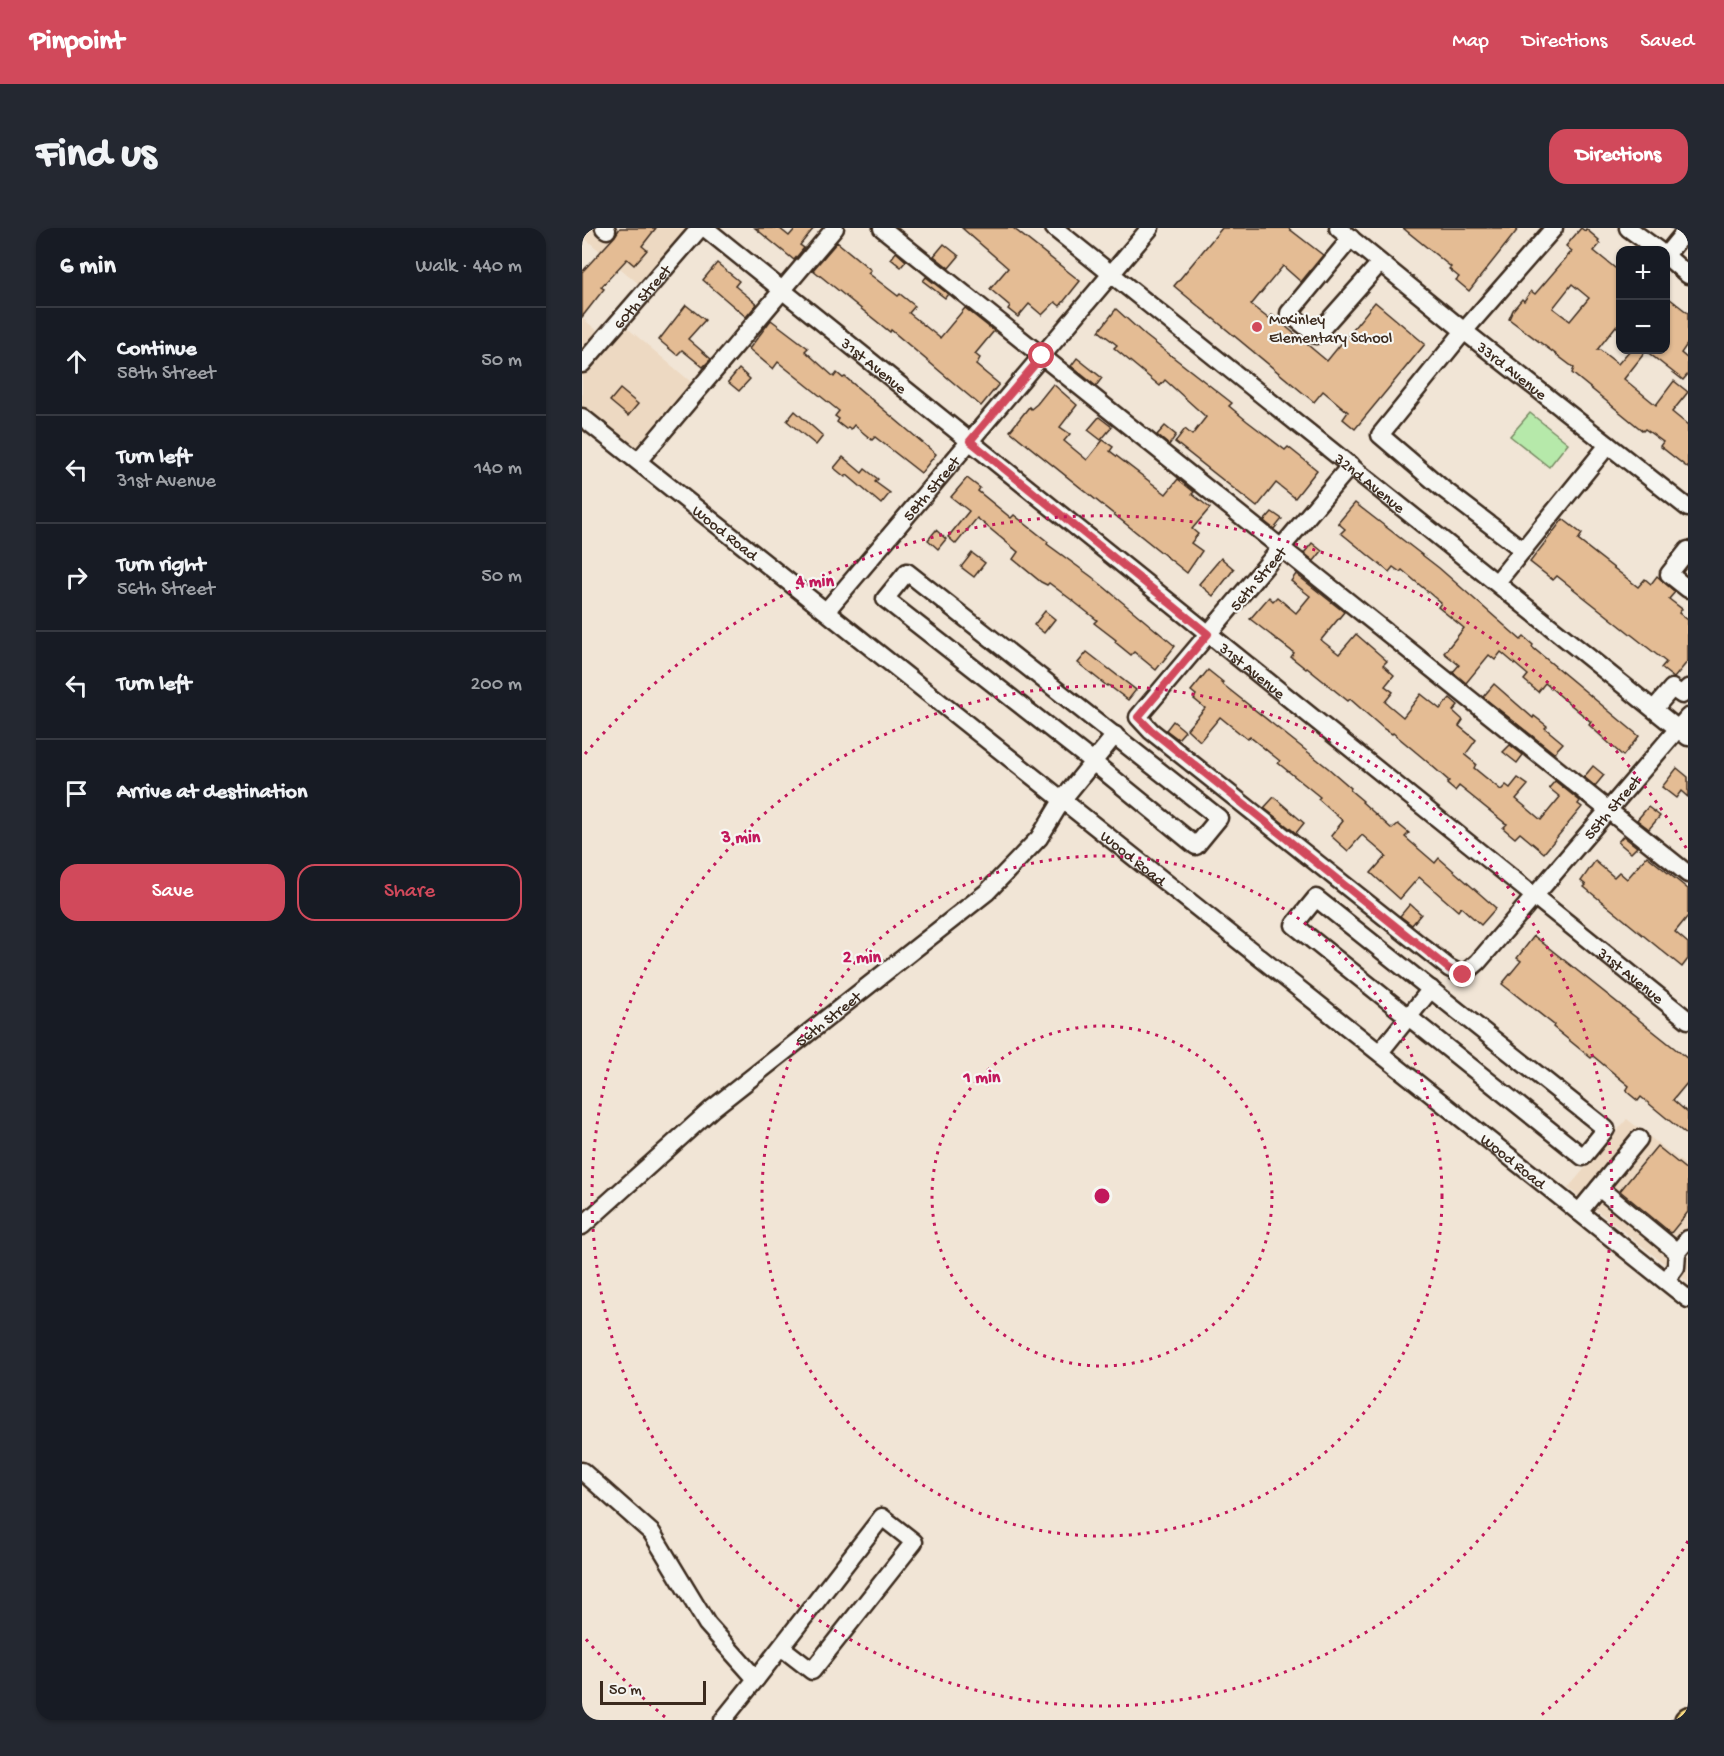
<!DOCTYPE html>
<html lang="en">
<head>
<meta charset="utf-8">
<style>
  :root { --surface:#171b24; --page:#242831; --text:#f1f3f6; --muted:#9ea1a6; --line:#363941; --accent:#d1495b }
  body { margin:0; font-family:"Gochi Hand",sans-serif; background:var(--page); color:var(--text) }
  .controls { position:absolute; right:18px; top:18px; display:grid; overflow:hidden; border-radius:12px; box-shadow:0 2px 4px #0004 }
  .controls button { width:54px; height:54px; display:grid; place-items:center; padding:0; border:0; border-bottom:2px solid var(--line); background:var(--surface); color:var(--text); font:30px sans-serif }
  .scale { position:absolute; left:18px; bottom:15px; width:106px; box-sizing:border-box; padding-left:6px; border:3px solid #3b2a1e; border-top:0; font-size:16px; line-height:21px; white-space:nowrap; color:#3b2a1e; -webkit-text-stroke:4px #f6f6f2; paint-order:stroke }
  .stop { position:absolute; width:18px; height:18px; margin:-14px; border:4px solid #d1495b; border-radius:50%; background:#fff }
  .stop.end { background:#d1495b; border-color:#fff; box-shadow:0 2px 6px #0008 }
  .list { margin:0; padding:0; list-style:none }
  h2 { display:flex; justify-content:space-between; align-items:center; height:78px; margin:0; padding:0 24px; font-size:26px }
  h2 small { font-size:20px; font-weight:400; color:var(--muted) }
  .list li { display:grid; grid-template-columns:39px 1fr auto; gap:18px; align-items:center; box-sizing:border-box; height:108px; padding:0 24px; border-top:2px solid var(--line) }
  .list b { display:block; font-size:22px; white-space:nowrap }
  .list p { margin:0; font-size:20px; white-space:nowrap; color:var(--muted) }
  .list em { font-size:20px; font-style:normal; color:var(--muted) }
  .actions { display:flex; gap:12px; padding:18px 24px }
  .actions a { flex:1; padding:14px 0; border:2px solid var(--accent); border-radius:18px; text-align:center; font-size:21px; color:var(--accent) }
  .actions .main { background:var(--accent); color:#fff }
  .icon { flex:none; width:33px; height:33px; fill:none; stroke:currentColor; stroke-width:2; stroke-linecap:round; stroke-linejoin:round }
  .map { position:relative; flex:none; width:1106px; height:1492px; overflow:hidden; border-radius:18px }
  header { display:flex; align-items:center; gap:36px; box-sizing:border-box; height:84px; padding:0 30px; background:var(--accent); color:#fff }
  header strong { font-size:28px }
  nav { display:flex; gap:33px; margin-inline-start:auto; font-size:21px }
  .intro { display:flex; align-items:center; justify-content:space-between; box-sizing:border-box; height:144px; padding:0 36px }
  h1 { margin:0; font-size:42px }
  .button { padding:15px 27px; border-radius:18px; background:var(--accent); color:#fff; font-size:21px; font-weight:700 }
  main { display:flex; gap:36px; padding:0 36px }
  aside { flex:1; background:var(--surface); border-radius:18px; box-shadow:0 2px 4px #0004 }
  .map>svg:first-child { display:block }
  .built { fill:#edd9c2 }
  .green { fill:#b6e9aa; stroke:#788a64; stroke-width:1.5 }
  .building { fill:#e4bc94; stroke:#3b2a1e; stroke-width:1.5; fill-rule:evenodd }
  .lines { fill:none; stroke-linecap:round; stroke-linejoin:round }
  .minor-casing { stroke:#3b2a1e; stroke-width:21 }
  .major-casing { stroke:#3b2a1e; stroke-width:26 }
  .minor { stroke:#f6f6f2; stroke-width:16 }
  .major { stroke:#fedf80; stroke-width:21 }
  .route { stroke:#d1495b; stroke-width:8 }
  .ring { fill:none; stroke:#c2185b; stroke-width:3; stroke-dasharray:3 6 }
  .poi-dot { fill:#d1495b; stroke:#f6f6f2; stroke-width:2 }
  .labels { text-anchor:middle; stroke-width:4.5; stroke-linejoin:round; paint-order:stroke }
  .street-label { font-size:16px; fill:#3b2a1e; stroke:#f6f6f2 }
  .poi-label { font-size:16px; fill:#3b2a1e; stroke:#f6f6f2; text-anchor:start }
  .centre { fill:#c2185b; stroke:#f6f6f2; stroke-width:3 }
  .ring-label { font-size:18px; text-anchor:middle; font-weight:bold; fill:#c2185b; stroke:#f6f6f2; stroke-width:4.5; stroke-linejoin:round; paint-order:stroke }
</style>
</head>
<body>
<header>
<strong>Pinpoint</strong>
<nav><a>Map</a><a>Directions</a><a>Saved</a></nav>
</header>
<div class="intro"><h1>Find us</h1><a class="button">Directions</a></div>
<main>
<aside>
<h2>6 min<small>Walk · 440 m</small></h2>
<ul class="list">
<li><svg class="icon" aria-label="ahead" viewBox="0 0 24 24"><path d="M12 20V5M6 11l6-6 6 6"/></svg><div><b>Continue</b><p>58th Street</p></div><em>50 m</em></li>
<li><svg class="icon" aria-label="left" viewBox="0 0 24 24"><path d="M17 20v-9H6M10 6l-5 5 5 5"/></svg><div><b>Turn left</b><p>31st Avenue</p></div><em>140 m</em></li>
<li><svg class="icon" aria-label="right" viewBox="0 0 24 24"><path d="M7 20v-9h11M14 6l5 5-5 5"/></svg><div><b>Turn right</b><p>56th Street</p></div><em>50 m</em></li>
<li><svg class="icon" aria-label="left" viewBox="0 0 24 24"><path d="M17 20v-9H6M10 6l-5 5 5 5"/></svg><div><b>Turn left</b></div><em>200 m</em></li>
<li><svg class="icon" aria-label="arrive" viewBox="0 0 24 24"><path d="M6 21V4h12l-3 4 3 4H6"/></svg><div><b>Arrive at destination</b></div></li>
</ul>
<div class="actions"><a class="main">Save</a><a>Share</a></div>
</aside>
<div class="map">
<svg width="1106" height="1492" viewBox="0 0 1106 1492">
  <rect width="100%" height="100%" fill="#f1e5d6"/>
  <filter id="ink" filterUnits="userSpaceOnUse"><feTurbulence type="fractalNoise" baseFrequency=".0167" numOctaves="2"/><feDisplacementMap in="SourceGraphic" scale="12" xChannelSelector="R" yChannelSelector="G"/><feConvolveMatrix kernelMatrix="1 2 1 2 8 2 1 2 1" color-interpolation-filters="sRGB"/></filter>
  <g filter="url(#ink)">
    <!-- built -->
    <g class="built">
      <polygon points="0,0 118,0 64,62 0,8"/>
      <polygon points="0,90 23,109 37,93 115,159 56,233 0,189"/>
      <polygon points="1045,891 1106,939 1106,1054 986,960"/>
    </g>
    <!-- green -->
    <polygon class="green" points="948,185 986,215 967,239 928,208"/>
    <!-- building -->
    <g class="building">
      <polygon points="38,0 74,0 60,18 65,22 52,37 45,31 19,59 22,61 0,89 0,44 33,8"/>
      <polygon points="173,0 197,0 207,8 214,0 232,0 218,17 222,20 212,32"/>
      <polygon points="380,0 431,0 498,53 478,78 473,74 460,87 447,76 436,89 426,81 428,78 408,61 426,40"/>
      <polygon points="640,0 706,0 741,27 719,54 701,38 669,77 687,91 690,87 745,133 793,74 843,116 773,201 761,191 766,184 741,163 732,174 592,58"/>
      <polygon points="821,0 937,0 887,63 874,52 877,49 867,41 869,39"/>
      <path d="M999,0l4,3 1,-2 13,11 -1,2 2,2 -6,7 26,21v58l-4,-4 -19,24h3l18,14 12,-14h35v-55l23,18v30l-7,10 7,6v15l-5,6 -37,-29 -22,28 32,26 18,-24 14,11 -16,20 16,13v43l-28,-22 3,-4 -18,-13 -2,2 -71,-58 2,-5 -65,-49 4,-9 9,-11 2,2 7,-10 4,3 37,-43 -6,-5zM990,56l17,14 -19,23 -17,-13z"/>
      <polygon points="255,14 289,42 286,45 316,68 318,66 333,78 327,85 358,110 383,80 412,103 393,126 398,130 394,137 417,156 399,178 309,102 308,104 231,42"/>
      <polygon points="362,16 377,28 367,40 352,28"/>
      <polygon points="314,24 324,33 319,39 309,31"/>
      <polygon points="135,35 157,53 153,58 175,76 164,89 121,52"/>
      <polygon points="344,49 366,66 363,70 341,53"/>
      <polygon points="104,77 123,92 106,111 129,131 121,139 100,122 95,127 77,112"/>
      <polygon points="534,81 564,108 650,175 647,178 665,193 703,222 706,219 735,242 713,270 694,255 675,279 593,214 603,201 610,207 624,189 583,152 578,158 532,120 535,117 517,103"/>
      <polygon points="189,92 226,120 223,123 252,149 255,145 261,150 263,149 354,226 339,245 293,209 290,212 272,197 269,201 266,199 264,201 255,194 257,191 253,188 257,183 196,134 191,141 167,121"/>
      <polygon points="495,130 520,150 514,158 489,138"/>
      <polygon points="157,141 168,151 157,163 146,154"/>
      <polygon points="471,156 495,177 478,199 488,206 482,213 505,232 521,212 531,219 528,223 584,266 596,251 612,264 610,266 628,280 610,301 616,306 609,315 620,323 605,345 428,203 447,179 449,181 455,176"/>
      <polygon points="38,161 56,176 46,188 28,173"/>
      <polygon points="213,183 241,208 234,217 205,193"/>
      <polygon points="517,189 530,199 519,212 506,202"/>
      <polygon points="583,198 594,207 587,217 575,207"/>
      <polygon points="261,229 280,245 283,241 296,251 293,254 308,265 299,276 265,247 263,249 252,240"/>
      <polygon points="385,250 398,260 396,263 429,290 432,287 466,314 465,316 510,349 593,418 574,442 552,424 549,427 533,414 534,412 512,395 515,392 491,373 467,355 465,357 459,354 431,331 436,324 395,290 374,316 366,309 387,283 369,269"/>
      <polygon points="773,275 857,340 939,412 942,409 951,417 950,419 1057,508 1041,528 1007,497 1009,494 963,455 956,464 942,452 946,447 919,424 913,432 907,427 884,455 871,444 877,437 862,425 882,400 856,379 859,375 820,342 818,344 811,339 807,344 759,305 763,301 756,295"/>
      <polygon points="690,284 700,291 692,301 682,293"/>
      <polygon points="981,291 1000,306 996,312 1056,359 1063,351 1069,356 1075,348 1093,364 1087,371 1100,381 1097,385 1106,392 1106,433 1092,450 1079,440 1084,434 975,348 971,352 948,334"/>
      <polygon points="354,302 364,311 356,321 346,312"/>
      <polygon points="730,315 740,323 732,333 722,325"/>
      <polygon points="390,325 403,335 392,349 379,339"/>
      <polygon points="639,330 652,341 631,368 617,356"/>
      <polygon points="714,346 762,384 739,412 757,426 774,406 805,433 801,437 812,447 803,458 811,464 803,474 821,489 839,466 858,481 868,470 876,477 871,483 881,492 877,498 894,512 883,527 894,536 892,540 919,562 924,557 928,560 936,550 946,557 934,571 959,592 978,569 967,560 973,553 998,573 996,576 1000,579 962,625 938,605 933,610 921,600 925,596 923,595 877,558 873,563 865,556 867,553 841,530 811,505 810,506 802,501 768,471 766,473 725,440 724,441 709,429 712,425 668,391 687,369 691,373 695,369 714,385 728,368 709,353"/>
      <polygon points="463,383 473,391 462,405 452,397"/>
      <polygon points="505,424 554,462 546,472 526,457 525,458 496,435"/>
      <polygon points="626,442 641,454 639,455 746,540 769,560 768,562 781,573 780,574 810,601 816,596 827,605 823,609 853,635 857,630 914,680 899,697 879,679 876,683 837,649 818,671 789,645 804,628 780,607 766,623 749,608 761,593 736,571 738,569 696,535 698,533 668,509 665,511 638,489 618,513 605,501 623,480 612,471 614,467 609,463"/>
      <polygon points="912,456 951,490 952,488 965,498 963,500 981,515 972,525 901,469"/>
      <polygon points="591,493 603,503 596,511 584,502"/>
      <polygon points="928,517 941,527 935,535 921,524"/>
      <polygon points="1011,538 1022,547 1013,558 1002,549"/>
      <polygon points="1095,540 1106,549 1106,569 1099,563 1094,570 1080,559"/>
      <polygon points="692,569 722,595 714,605 682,580"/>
      <polygon points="1066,579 1078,588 1067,601 1055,592"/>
      <polygon points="1041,608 1055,619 1049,625 1036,614"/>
      <polygon points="1065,628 1106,661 1106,688 1093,704 1106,715 1106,731 1100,739 1002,659 1004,657 999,653 1013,633 1032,649 1037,644 1045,651"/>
      <polygon points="828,676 839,686 830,697 818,688"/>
      <polygon points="952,708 1106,831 1106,854 1091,872 1106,885 1106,908 1059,869 1056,873 1044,863 1047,858 1011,828 1009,830 971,799 972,797 920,756 939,733 935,730"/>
      <polygon points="1075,918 1106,943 1106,984 1089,1005 1038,963"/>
    </g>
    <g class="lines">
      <!-- minor casing -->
      <g class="minor-casing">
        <g id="minor">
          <polyline points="22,0 25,2"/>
          <path id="s1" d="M123,0l983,792"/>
          <polyline points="300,0 1106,646"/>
          <path id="s2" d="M472,0l634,509"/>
          <path id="s3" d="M756,0l126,103 224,177"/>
          <polyline points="1046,0 1076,22"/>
          <polyline points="769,10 707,85 734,107 798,35"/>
          <polyline points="1084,27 1106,0"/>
          <polyline points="1084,28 1106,47"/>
          <path id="s4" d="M0,136l118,-136"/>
          <path id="s5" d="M0,189l1106,882"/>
          <polyline points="56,233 253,0"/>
          <path id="s6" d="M769,237l-213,252 13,14 298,237 14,7 15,-13 210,-245"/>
          <polyline points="941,322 860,260 798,207 882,103 972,0"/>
          <polyline points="1106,322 1087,346 1106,361"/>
          <polygon points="325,344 637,590 614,618 511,534 303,371"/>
          <polyline points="915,354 1026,217"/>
          <path id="s7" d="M245,382l323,-382"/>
          <polyline points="1072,481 1090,460 1100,467 1106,460"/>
          <polygon points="734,670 1024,901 1001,929 712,697"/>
          <polyline points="798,824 849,761"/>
          <polyline points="1017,960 1095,1024 1106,1011"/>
          <polyline points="997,984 1057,911"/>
          <path id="s8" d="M0,998l131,-118 274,-216 52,-54 24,-39 52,-64"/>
          <polyline points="1084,1053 1094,1039 1095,1024"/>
          <polyline points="0,1243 70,1305 125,1396 174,1451 141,1492"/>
          <polyline points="174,1451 300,1289 332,1314 230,1443 199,1419"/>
        </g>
      </g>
      <!-- major casing -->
      <g class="major-casing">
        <polyline id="major" points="1104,1492 1106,1490"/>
      </g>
      <!-- minor -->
      <use href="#minor" class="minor"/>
      <!-- major -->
      <use href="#major" class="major"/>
    </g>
  </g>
  <g class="lines" filter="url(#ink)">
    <!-- route -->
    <polyline class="route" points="460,128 388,213 626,406 556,489 569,502 867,741 881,747"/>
  </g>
  <!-- distance rings -->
  <g class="ring">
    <circle cx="520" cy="968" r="170"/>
    <circle cx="520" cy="968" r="340"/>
    <circle cx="520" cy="968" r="510"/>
    <path d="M1106 1313A680 680 0 0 1 957 1489M83 1489A680 680 0 0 1 3 1410M3 526A680 680 0 0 1 1106 623"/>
  </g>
  <!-- markers -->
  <circle class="poi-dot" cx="675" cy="99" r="6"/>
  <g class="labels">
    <!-- street labels -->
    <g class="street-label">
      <text dy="6" stroke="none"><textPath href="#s4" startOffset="90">60th Street</textPath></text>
      <text dy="6" stroke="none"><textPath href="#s1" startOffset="218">31st Avenue</textPath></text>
      <text dy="6" stroke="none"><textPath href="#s3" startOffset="225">33rd Avenue</textPath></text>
      <text dy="6" stroke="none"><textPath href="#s2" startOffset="406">32nd Avenue</textPath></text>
      <text dy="6" stroke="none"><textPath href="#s7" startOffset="160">58th Street</textPath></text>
      <text dy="6" stroke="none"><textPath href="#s5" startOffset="184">Wood Road</textPath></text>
      <text transform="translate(675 350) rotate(-50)" y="6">56th Street</text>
      <text dy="6" stroke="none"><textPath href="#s1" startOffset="704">31st Avenue</textPath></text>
      <text dy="6" stroke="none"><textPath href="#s6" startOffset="970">55th Street</textPath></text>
      <text dy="6" stroke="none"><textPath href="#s5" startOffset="706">Wood Road</textPath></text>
      <text dy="6" stroke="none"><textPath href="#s1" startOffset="1190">31st Avenue</textPath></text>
      <text dy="6" stroke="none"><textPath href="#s8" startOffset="322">56th Street</textPath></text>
      <text dy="6" stroke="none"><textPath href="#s5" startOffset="1192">Wood Road</textPath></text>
    </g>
    <!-- poi labels -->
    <g class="poi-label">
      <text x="687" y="96">McKinley<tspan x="687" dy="18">Elementary School</tspan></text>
    </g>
  </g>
  <circle cx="520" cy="968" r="9" class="centre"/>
  <g class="ring-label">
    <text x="233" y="358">4 min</text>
    <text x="159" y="614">3 min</text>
    <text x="280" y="734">2 min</text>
    <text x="400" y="854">1 min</text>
  </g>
</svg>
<div class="controls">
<button>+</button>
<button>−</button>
</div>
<div class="scale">50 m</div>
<div class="stop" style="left:460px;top:128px"></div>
<div class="stop end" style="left:881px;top:747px"></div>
</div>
</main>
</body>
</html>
